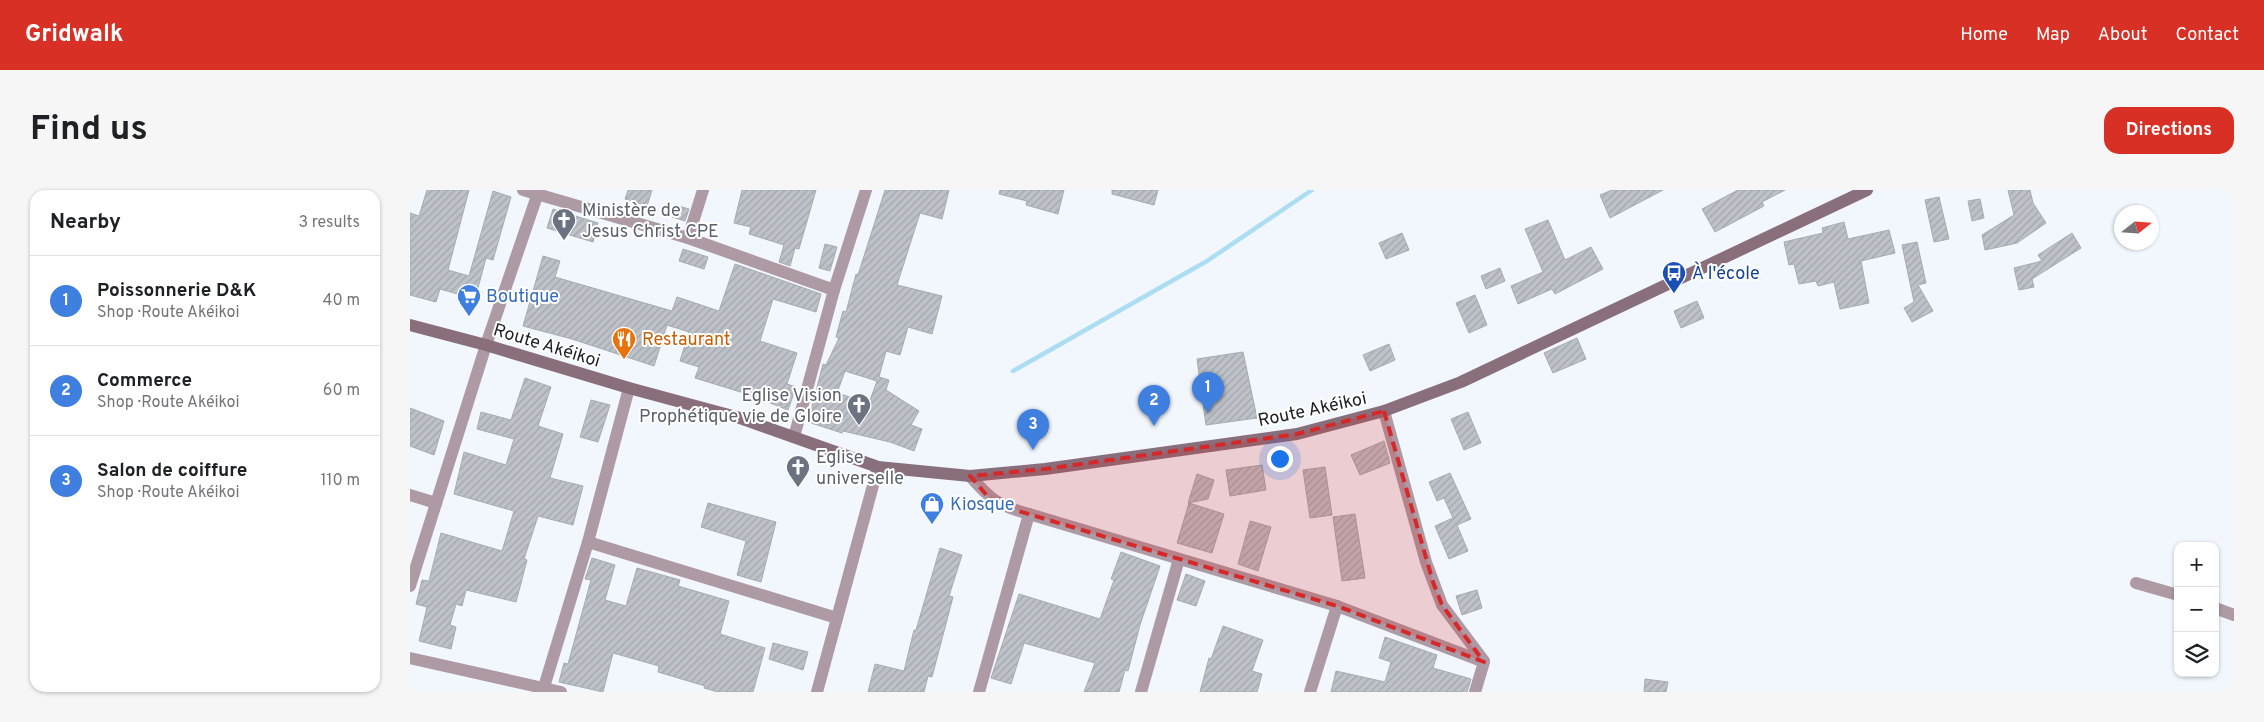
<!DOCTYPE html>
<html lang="en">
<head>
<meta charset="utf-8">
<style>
  :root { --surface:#fff; --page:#f6f6f6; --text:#202124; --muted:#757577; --line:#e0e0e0; --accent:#d93025 }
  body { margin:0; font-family:Overpass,sans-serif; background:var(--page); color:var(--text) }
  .controls { position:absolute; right:15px; bottom:15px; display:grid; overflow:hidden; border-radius:10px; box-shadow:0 1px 4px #0004 }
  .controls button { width:45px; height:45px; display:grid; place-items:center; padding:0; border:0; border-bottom:1px solid var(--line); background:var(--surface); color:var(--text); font:25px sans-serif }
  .compass { position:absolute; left:1704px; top:15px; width:45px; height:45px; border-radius:50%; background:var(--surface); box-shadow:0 1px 4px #0004; rotate:73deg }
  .you { position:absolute; left:869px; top:268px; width:18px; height:18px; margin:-12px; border:4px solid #fff; border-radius:50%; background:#1a73e8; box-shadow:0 0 0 8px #1a73e833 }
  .badge { display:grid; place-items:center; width:32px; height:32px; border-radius:50%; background:var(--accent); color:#fff; font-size:16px; font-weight:700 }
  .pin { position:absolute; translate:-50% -41px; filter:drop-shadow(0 1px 2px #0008) }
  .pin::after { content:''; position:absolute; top:26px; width:18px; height:15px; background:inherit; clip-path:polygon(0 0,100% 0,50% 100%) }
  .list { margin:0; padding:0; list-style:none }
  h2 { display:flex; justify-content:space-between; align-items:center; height:65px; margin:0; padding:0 20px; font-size:21px }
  h2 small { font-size:16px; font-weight:400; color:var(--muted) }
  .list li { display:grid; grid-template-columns:32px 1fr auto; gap:15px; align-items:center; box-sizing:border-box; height:90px; padding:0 20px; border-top:1px solid var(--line) }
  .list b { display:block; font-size:19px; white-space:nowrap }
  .list p { margin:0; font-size:16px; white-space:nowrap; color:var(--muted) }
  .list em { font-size:16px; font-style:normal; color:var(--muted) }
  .icon { flex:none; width:28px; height:28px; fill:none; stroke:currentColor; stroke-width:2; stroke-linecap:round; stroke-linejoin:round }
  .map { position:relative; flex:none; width:1824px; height:502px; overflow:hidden; border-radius:15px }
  header { display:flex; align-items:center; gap:30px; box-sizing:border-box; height:70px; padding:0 25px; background:var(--accent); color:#fff }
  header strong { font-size:24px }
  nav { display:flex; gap:28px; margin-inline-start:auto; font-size:18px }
  .intro { display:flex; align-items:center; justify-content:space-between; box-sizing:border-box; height:120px; padding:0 30px }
  h1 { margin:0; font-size:35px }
  .button { padding:12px 22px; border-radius:15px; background:var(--accent); color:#fff; font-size:18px; font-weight:700 }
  main { display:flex; gap:30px; padding:0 30px }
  aside { flex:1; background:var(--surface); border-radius:15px; box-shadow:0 1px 4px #0004 }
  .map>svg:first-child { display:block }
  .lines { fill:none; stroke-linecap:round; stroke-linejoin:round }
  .stream { stroke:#adddf2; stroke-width:4.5 }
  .building { fill:url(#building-hatch); stroke:#a5abb0; fill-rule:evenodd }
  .street { stroke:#ad9aa4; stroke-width:12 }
  .secondary { stroke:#896e7c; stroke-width:12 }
  .marked { fill:#d62828; fill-opacity:0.2; stroke:#d62828; stroke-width:4; stroke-dasharray:10 6; stroke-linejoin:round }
  .labels { text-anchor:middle; stroke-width:4; stroke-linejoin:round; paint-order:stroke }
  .worship-label { font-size:18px; fill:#5b616d; stroke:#fff; text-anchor:start }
  .transit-label { font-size:18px; fill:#164399; stroke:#fff; text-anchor:start }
  .shop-label { font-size:18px; fill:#366cbe; stroke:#fff; text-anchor:start }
  .food-label { font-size:18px; fill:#c56008; stroke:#fff; text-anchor:start }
  .street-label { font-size:18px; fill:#1e2022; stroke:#fff }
</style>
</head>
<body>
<header>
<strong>Gridwalk</strong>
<nav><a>Home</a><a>Map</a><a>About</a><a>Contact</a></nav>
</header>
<div class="intro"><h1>Find us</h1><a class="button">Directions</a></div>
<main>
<aside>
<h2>Nearby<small>3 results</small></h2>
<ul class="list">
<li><span class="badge" style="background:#3f7fe0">1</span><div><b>Poissonnerie D&amp;K</b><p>Shop · Route Akéikoi</p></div><em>40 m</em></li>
<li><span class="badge" style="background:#3f7fe0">2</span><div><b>Commerce</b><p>Shop · Route Akéikoi</p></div><em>60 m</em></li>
<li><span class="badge" style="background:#3f7fe0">3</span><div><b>Salon de coiffure</b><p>Shop · Route Akéikoi</p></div><em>110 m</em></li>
</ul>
</aside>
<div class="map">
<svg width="1824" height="502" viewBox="0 0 1824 502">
  <defs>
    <pattern id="building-hatch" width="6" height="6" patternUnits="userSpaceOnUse" patternTransform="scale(1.25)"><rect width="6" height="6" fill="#bdc2c8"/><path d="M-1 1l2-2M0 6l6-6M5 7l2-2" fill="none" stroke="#a2a6ac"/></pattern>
  </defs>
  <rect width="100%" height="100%" fill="#f1f7fd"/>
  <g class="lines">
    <!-- stream -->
    <polyline class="stream" points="603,181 797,71 902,0"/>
  </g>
  <!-- building -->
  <g class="building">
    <polygon points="17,0 59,0 38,80 59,86 83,1 101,7 83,70 76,68 65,109 30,99 26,112 0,105 0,23 9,26"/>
    <polygon points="218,0 242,0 237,16 215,9"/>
    <polygon points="332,0 406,0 389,59 385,58 380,76 369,72 374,55 339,44 341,37 324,33"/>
    <path d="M475,0h64l-7,29 -22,-6 -23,72 45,11 -10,38 -24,-7 -8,28 -14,-4 -7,26 10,3 -3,10 33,21 -8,14 11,4 -8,22 -24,-9 -47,-11 -1,2 -34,-11 15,-58 3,1 13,-27 -3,-1 7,-26 3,1 10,-38 2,1zM435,181l32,10 -8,22 -32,-10z"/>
    <polygon points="590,0 654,0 648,24 616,15 617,11 589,4"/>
    <polygon points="702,0 748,0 744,15 702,4"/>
    <polygon points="1202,0 1253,0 1200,28 1190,5"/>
    <polygon points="1328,0 1375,0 1352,12 1354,16 1305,42 1292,19"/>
    <polygon points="1598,0 1620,0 1623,13 1636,33 1607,53 1575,60 1572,45 1604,25"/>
    <polygon points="1529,7 1539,49 1524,52 1515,10"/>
    <polygon points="1570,9 1574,28 1562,31 1558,11"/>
    <polygon points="265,15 279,19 275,31 262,27"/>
    <polygon points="143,19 188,33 183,52 137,38"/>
    <polygon points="1138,30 1155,70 1181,57 1193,79 1145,104 1142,99 1108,114 1101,96 1133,82 1115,39"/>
    <polygon points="1434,32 1438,49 1479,40 1485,63 1451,71 1459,113 1430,119 1424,92 1408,96 1406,91 1389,94 1384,74 1379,75 1374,52 1413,43 1412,38"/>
    <polygon points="992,43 999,60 976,69 969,53"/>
    <polygon points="1662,43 1671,58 1622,89 1624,97 1609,100 1604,78 1632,71 1628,65"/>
    <polygon points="1507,52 1516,93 1508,95 1523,121 1502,132 1494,118 1504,112 1492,55"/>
    <polygon points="415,54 427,57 420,81 409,78"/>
    <polygon points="273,59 298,67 294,79 269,71"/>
    <polygon points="133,66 150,71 145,87 262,121 267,107 309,121 325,74 411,104 406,122 363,109 350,151 387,163 377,194 386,197 378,220 337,204 285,188 289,177 270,171 279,142 257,135 244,176 162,149 113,136"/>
    <polygon points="1090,78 1095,91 1076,99 1071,86"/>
    <polygon points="1065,105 1077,135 1059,143 1046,113"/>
    <polygon points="1287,111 1294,128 1271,138 1264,121"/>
    <polygon points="1167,148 1176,169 1143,183 1134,163"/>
    <polygon points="979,154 985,170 960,181 953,165"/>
    <polygon points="833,162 847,228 796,235 787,169"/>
    <polygon points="115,188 141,197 128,236 153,244 140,288 173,296 163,335 128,326 114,369 117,370 106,412 56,400 52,416 46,414 40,435 46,437 41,459 9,451 17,417 6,414 12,390 19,391 31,343 92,361 104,321 44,304 54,262 96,275 104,249 67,239 71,222 101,230"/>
    <polygon points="181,210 200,215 188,252 170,247"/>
    <polygon points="0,218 34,231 24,265 0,256"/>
    <polygon points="1058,222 1071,253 1054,260 1041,229"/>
    <polygon points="974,251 980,273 950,285 941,265"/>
    <polygon points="852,275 856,300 820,306 816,280"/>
    <polygon points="915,277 922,325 900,328 893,280"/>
    <polygon points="1040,283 1061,329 1047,335 1058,361 1039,369 1025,336 1043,328 1034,308 1027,311 1019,292"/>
    <polygon points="787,284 804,290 798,309 778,313"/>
    <polygon points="298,313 366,332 351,392 327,385 336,351 291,337"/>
    <polygon points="779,313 814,324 802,363 767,353"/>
    <polygon points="945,324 955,388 932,391 923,327"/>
    <polygon points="840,331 861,337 848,381 828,374"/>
    <polygon points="530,358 552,365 539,406 543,407 522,487 518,486 514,502 458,502 465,474 494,481 504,440 506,440"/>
    <polygon points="711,362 750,376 730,435 718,481 715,480 709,502 674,502 685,473 614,453 601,494 581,488 609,404 690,429 704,390 701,389"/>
    <polygon points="182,368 205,375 195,410 216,416 227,378 270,390 268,396 319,411 310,444 355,458 343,502 308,502 294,498 295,496 248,482 249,476 203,463 193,502 149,492 154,473 158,474 181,390 175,389"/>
    <polygon points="776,384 795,391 786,416 767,410"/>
    <polygon points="1067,400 1072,418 1052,425 1046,406"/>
    <polygon points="813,436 853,450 842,481 852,484 847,502 790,502 799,468 801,469"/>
    <polygon points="975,447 1027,465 1023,478 1061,489 1057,502 921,502 926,481 975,492 981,472 969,468"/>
    <polygon points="363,453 398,462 393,480 359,469"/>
    <polygon points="1235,489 1258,492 1256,502 1234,502"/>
  </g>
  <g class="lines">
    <!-- street -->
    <g class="street">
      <polyline points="113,0 278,48 424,100"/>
      <polyline points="278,48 293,0"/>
      <polyline points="974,221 1016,372 1032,415 1074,471"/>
      <polyline points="384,247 424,100 456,0"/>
      <path d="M560,286c21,24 27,29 59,38l-50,178"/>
      <polyline points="0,305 26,313"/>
      <polyline points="619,324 927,416 1074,472 1065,502"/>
      <polyline points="178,352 427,428"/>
      <polyline points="1726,393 1768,405"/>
      <polyline points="0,396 76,155 129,0"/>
      <polyline points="1805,418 1824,425"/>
      <polyline points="0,468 151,502"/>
      <polyline points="134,497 178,352 219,198"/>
      <polyline points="407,502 468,277"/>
      <polyline points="731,502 769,369"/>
      <polyline points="900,502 927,416"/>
    </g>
    <!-- secondary -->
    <polyline class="secondary" points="0,135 76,155 219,198 330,228 468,277 560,286 635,279 887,244 974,221 1051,192 1457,0"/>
  </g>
  <!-- marked area -->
  <path class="marked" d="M974,221l49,171 9,23 42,57 -147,-56 -332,-99 -15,-8 -20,-23 75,-7 252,-35z"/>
  <!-- icons -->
  <defs>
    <g id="church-pin" transform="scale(1.25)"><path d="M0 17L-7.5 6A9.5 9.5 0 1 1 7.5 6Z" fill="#6b7280" stroke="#fff"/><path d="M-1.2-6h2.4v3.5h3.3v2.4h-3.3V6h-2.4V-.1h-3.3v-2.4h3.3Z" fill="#fff"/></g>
    <g id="bus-pin" transform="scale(1.25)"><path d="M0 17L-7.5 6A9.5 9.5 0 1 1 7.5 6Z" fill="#1a4fb4" stroke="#fff"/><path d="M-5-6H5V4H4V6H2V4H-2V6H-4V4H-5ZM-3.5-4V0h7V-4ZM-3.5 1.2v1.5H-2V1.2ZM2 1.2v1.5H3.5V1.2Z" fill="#fff"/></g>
    <g id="supermarket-pin" transform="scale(1.25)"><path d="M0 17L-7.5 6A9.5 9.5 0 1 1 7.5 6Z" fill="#3f7fe0" stroke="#fff"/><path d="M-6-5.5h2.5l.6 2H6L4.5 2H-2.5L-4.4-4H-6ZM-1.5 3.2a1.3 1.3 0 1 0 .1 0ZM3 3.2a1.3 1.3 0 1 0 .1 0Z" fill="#fff"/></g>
    <g id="restaurant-pin" transform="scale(1.25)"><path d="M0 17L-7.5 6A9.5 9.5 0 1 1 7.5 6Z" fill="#e8710a" stroke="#fff"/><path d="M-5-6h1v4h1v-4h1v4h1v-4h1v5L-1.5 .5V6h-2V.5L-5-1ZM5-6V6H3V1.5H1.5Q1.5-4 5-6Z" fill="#fff"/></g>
    <g id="shop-pin" transform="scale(1.25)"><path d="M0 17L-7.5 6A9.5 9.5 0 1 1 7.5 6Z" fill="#3f7fe0" stroke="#fff"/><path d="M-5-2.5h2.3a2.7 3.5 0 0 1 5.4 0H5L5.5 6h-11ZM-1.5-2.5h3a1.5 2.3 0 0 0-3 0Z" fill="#fff"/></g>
  </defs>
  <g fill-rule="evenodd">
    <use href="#church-pin" x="154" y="30"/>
    <use href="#bus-pin" x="1264" y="83"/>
    <use href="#supermarket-pin" x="59" y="106"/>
    <use href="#restaurant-pin" x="214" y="149"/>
    <use href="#church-pin" x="449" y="215"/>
    <use href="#church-pin" x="388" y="277"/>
    <use href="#shop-pin" x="522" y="314"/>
  </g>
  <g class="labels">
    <!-- worship labels -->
    <g class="worship-label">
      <text x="172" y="26">Ministère de<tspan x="172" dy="21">Jesus Christ CPE</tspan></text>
      <text x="432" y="211" text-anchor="end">Eglise Vision<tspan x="432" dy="21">Prophétique vie de Gloire</tspan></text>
      <text x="406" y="273">Eglise<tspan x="406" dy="21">universelle</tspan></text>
    </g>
    <!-- transit labels -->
    <g class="transit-label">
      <text x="1282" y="89">À l'école</text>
    </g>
    <!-- shop labels -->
    <g class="shop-label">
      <text x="76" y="112">Boutique</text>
      <text x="540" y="320">Kiosque</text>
    </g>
    <!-- food labels -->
    <g class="food-label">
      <text x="232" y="155">Restaurant</text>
    </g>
    <!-- street labels -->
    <g class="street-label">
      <text transform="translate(137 155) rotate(17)" y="6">Route Akéikoi</text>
      <text transform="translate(902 219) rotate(-12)" y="6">Route Akéikoi</text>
    </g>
  </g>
</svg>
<div class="controls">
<button>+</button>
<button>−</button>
<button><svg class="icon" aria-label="layers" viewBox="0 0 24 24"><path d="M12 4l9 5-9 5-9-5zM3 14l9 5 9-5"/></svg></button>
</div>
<svg class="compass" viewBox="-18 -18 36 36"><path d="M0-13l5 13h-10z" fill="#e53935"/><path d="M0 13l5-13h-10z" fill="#757577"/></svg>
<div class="you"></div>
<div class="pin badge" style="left:798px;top:223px;background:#3f7fe0">1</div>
<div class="pin badge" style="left:744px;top:236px;background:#3f7fe0">2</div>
<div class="pin badge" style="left:623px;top:260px;background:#3f7fe0">3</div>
</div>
</main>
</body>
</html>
